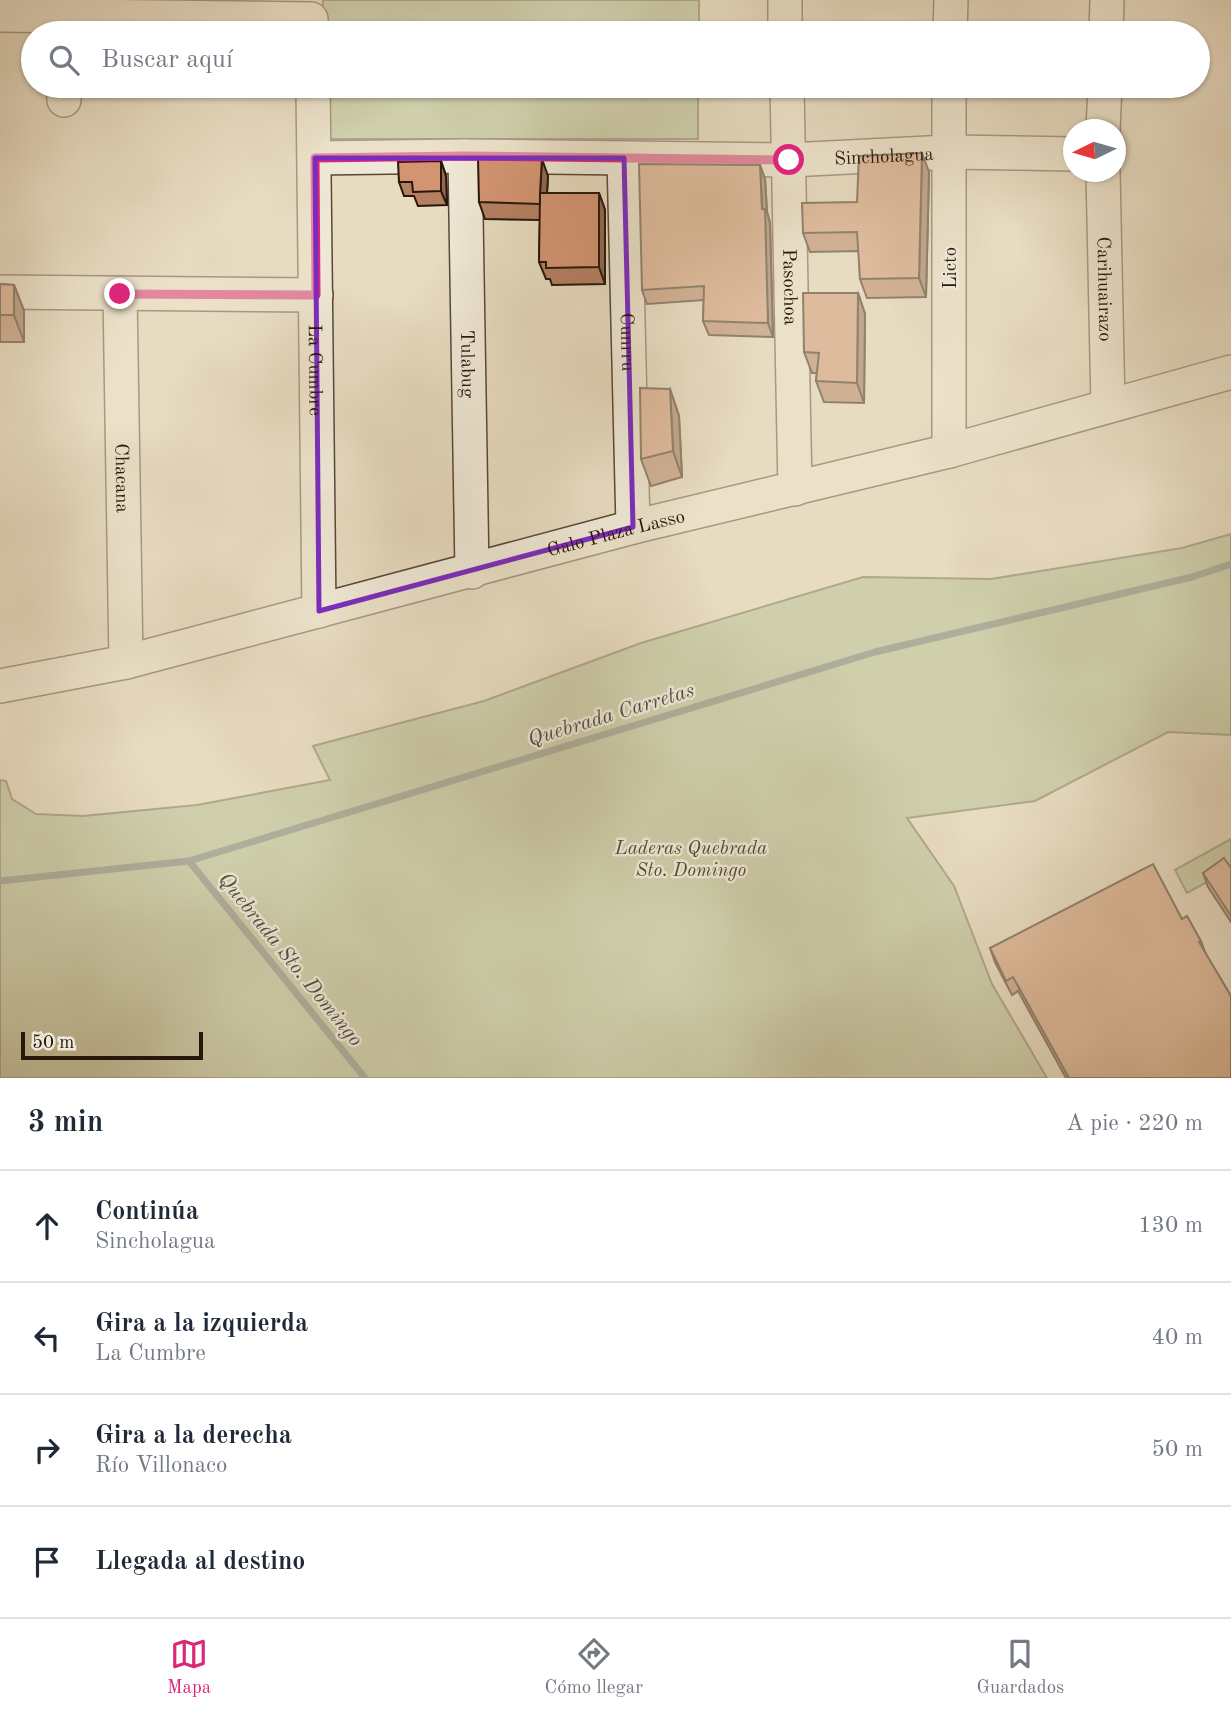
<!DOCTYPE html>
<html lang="es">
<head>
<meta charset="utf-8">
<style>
  :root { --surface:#fff; --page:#f2f2f3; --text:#1f2937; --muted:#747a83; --line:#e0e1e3; --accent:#db2777 }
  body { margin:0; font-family:"Old Standard TT",serif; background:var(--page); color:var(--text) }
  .compass { position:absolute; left:1063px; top:119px; width:63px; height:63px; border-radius:50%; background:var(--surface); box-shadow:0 2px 5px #0004; rotate:265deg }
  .scale { position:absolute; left:21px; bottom:18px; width:182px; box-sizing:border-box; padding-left:7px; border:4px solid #28170b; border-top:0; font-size:19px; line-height:24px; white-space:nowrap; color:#28170b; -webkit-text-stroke:5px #efe8d6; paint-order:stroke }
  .stop { position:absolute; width:21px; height:21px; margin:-16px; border:5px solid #db2777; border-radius:50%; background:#fff }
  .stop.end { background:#db2777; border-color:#fff; box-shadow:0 2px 7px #0008 }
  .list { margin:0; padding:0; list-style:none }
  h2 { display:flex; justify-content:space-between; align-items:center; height:91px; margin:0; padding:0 28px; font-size:30px }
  h2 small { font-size:23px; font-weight:400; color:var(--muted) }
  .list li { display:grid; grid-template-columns:46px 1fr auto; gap:21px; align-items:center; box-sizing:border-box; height:112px; padding:0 28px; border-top:2px solid var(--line) }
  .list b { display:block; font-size:26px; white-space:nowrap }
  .list p { margin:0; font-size:23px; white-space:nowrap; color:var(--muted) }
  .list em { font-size:23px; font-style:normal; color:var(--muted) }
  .icon { flex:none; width:38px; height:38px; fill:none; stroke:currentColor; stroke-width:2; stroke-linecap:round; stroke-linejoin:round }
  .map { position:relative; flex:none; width:1231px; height:1078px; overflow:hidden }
  .search { position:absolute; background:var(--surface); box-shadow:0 2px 5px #0004; left:21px; right:21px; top:21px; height:77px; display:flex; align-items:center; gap:18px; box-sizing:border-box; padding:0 24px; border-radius:38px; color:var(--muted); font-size:26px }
  .sheet { height:539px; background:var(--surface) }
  nav { display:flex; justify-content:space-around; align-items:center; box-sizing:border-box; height:98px; border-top:2px solid var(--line); background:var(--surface); font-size:19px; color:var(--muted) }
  nav a { display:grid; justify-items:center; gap:4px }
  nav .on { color:var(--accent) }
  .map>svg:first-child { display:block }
  .green { fill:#b1c196; stroke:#6c6c50; stroke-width:2 }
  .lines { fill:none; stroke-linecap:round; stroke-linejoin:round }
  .stream { stroke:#6b7972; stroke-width:7 }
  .minor-casing { stroke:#584838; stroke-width:36 }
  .minor { stroke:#efe8d6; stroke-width:33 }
  .wall { fill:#b57f61; stroke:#28170b; stroke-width:2 }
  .shaded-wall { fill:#93684f; stroke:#28170b; stroke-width:2 }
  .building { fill:#d29471; stroke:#28170b; stroke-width:2 }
  .route { stroke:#db2777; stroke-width:9 }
  .marked { fill:none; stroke:#7b2cbf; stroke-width:5; stroke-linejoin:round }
  .labels { text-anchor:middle; stroke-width:5; stroke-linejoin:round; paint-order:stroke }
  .street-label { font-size:19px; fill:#28170b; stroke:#efe8d6 }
  .park-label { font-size:19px; font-style:italic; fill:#514a35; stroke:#efe8d6 }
  .water-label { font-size:21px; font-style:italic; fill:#4f5047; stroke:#efe8d6 }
</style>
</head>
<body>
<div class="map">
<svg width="1231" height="1078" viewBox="0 0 1231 1078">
  <rect width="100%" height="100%" fill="#e7dbc0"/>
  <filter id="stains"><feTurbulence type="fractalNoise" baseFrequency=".00286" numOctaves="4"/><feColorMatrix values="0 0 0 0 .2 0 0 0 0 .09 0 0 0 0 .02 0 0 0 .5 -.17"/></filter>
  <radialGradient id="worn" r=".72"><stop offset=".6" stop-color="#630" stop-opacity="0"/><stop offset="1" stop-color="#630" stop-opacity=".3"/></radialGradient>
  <!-- green -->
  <g class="green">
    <rect x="323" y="0" width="376" height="33"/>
    <polygon points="324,86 698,86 698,139 325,139"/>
    <polygon points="1231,534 1231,735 1168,732 1035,801 907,818 954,886 992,984 1047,1078 0,1078 0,780 6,781 12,799 36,814 83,816 197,805 330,780 313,746 484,701 641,643 863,577 991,579 1182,548"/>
    <polygon points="1231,839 1231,869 1187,893 1175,870"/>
  </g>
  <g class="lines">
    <!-- stream -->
    <g class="stream">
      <polyline points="189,861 365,1078"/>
      <polyline points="0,881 189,861 875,652 1192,577 1231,564"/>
    </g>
    <!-- minor casing -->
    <g class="minor-casing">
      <g id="minor">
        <polyline points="785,0 785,33"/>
        <polyline points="0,15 311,19"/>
        <polyline points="950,33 951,0"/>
        <polyline points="1106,33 1107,0"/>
        <polyline points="63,86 64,100"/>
        <path id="s1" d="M313,86l6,525"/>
        <path id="s2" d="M787,86l8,403"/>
        <polyline points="1103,130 1105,86"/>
        <path id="s3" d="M465,156l7,416"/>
        <path id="s4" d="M315,158l150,-2 324,4 159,-8 126,2"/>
        <path id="s5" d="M624,158l9,369"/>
        <path id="s6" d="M1103,172l5,234"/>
        <polyline points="0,292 316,295"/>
        <path id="s7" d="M120,294l6,368"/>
        <polyline points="949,451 949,86"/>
        <path id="s8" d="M0,686l126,-24 507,-135 316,-76 282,-79"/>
      </g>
    </g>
    <!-- minor -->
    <use href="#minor" class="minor"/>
  </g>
  <!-- wall -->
  <g class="wall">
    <polygon points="441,161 446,176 447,205 418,206 414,196 404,196 399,182"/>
    <polygon points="760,165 765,179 767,212 770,223 773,337 709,335 703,321 704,300 647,304 642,290"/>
    <polygon points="929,172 926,297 867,298 860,279 859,251 810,252 803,233 857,202"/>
    <polygon points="548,176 547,193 599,193 605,210 605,284 552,285 550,279 546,279 539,262 540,220 485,219 479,202"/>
    <polygon points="0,284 14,285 24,311 24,342 0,342"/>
    <polygon points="858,293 865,314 864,403 824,402 816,381 817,373 812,373 804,352"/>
    <polygon points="670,389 679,416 682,477 651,486 641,459"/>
    <polygon points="1231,868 1231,922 1208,887 1203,873"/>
    <polygon points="1182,919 1201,941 1206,955 1231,1078 1066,1078 1018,991 1012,995 995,962 990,948"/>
  </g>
  <!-- shaded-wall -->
  <g class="shaded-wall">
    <polygon points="922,153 929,172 926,297 919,278"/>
    <polygon points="542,159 548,176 546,210 540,193"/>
    <polygon points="441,161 446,176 447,205 441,191"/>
    <polygon points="760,165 765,179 767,212 770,223 773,337 768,323"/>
    <polygon points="599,193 605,210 605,284 599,267"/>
    <polygon points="14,285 24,311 24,342 14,315"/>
    <polygon points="858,293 865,314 864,403 857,383"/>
    <polygon points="670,389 679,416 682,477 673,451"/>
  </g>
  <!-- building -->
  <g class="building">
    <polygon points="922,153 919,278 860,279 857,232 803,233 802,203 857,202 859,156"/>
    <polygon points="478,159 542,159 540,193 599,193 599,267 546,268 546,262 539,262 540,194 540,204 479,202"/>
    <polygon points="441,161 441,191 413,192 412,182 399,182 398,162"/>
    <polygon points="639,164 760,165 762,209 765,209 768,323 703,321 704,286 642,290"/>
    <polygon points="0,284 14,285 14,315 0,315"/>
    <polygon points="803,293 858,293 857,383 816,381 819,353 804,352"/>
    <polygon points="640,388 670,389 673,451 641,459"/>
    <polygon points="1224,858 1231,868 1231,916 1203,873"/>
    <polygon points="1153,864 1182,919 1187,916 1201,941 1199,942 1231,996 1231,1078 1069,1078 1013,977 1006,981 990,948"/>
  </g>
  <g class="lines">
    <!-- route -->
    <polyline class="route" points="120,294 316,295 315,158 465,156 789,160"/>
  </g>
  <!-- marked area -->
  <path d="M0 0H1231V1078H0ZM315,158h309l9,369 -314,84z" fill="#e7dbc0" fill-opacity=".55" fill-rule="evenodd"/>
  <path class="marked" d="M315,158h309l9,369 -314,84z"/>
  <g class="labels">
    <!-- street labels -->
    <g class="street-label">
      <text dy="7" stroke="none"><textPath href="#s4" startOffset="569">Sincholagua</textPath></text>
      <text transform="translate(949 268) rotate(-90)" y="7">Licto</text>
      <text dy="7" stroke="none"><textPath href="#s2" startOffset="201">Pasochoa</textPath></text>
      <text dy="7" stroke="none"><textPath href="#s6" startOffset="117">Carihuairazo</textPath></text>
      <text dy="7" stroke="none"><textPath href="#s5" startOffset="184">Cunrru</textPath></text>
      <text dy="7" stroke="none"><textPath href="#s3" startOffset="208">Tulabug</textPath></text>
      <text dy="7" stroke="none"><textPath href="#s1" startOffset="284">La Cumbre</textPath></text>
      <text dy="7" stroke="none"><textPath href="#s7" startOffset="184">Chacana</textPath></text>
      <text dy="7" stroke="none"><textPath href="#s8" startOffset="635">Galo Plaza Lasso</textPath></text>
    </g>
    <!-- park labels -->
    <g class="park-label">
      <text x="691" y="854">Laderas Quebrada<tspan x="691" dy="22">Sto. Domingo</tspan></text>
    </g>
    <!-- water labels -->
    <g class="water-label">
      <text transform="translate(611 714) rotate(-17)" y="7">Quebrada Carretas</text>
      <text transform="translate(291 959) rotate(51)" y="7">Quebrada Sto. Domingo</text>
    </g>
  </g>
  <rect width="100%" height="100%" filter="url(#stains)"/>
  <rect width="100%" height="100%" fill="url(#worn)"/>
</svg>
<svg class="compass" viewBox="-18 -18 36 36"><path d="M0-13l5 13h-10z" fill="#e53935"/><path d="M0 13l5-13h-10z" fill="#747a83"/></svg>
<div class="scale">50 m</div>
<div class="stop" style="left:789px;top:160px"></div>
<div class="stop end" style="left:120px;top:294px"></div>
<div class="search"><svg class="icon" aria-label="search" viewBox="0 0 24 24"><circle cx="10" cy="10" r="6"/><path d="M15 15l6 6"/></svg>Buscar aquí</div>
</div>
<section class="sheet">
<h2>3 min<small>A pie · 220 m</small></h2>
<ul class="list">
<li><svg class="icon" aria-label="ahead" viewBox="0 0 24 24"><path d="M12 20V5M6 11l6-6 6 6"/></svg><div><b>Continúa</b><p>Sincholagua</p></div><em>130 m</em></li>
<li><svg class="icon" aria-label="left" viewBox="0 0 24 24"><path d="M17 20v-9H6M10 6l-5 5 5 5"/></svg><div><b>Gira a la izquierda</b><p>La Cumbre</p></div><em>40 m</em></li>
<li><svg class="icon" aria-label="right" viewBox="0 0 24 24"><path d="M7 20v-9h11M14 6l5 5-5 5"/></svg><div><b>Gira a la derecha</b><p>Río Villonaco</p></div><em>50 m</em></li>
<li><svg class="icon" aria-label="arrive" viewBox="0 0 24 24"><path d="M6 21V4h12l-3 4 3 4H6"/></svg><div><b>Llegada al destino</b></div></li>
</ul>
</section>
<nav>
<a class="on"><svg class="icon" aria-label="map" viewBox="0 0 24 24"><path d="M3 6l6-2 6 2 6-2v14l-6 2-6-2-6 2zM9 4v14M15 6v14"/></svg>Mapa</a>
<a><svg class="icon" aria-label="directions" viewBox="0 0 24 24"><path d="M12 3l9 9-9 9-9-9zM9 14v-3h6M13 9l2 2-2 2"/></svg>Cómo llegar</a>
<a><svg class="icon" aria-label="saved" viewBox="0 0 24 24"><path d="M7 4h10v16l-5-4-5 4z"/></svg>Guardados</a>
</nav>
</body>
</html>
